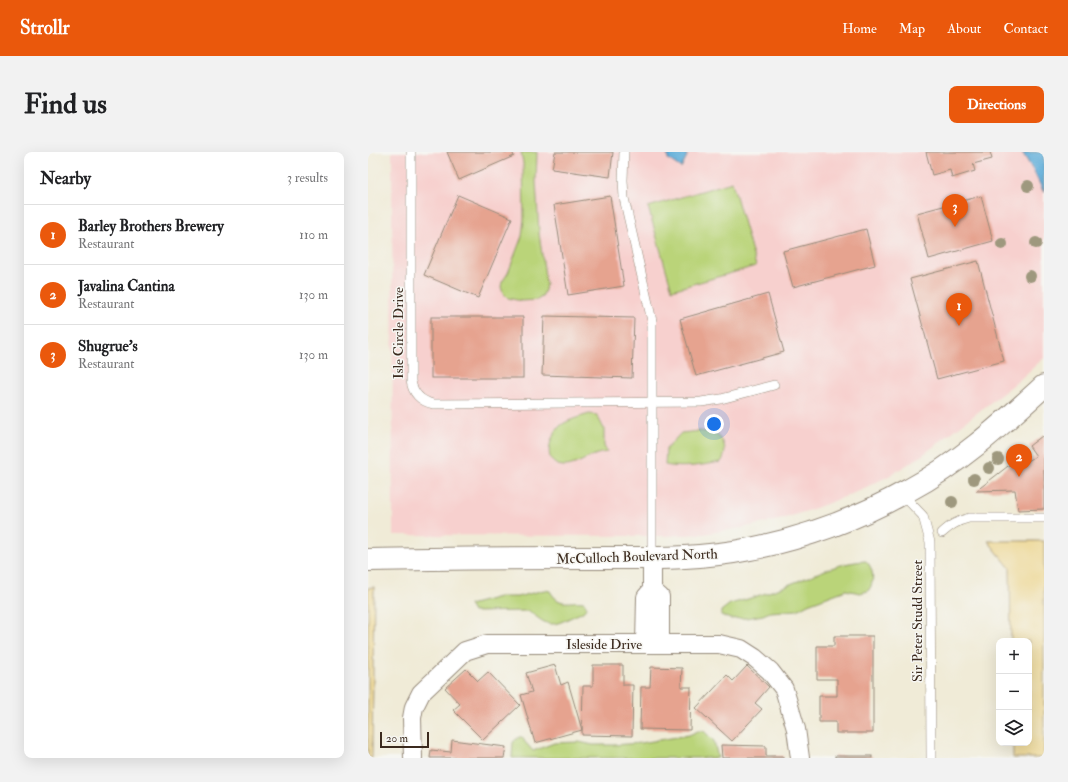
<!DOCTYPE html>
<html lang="en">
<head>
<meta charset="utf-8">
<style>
  :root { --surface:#fff; --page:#f2f2f2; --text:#202124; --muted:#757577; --line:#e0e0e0; --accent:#ea580c }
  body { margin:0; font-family:"IM FELL Double Pica",serif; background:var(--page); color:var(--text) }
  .controls { position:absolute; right:12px; bottom:12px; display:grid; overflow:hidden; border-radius:8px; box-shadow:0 4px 16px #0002 }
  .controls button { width:36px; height:36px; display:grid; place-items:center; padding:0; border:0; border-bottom:1px solid var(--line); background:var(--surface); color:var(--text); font:20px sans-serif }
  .scale { position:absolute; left:12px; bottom:10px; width:49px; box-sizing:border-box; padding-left:4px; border:2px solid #3b2a1e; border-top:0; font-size:11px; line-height:14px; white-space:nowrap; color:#3b2a1e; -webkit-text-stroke:3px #f6f6f2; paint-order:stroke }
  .you { position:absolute; left:346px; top:272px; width:14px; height:14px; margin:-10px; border:3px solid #fff; border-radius:50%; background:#1a73e8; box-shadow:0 0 0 6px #1a73e833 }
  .badge { display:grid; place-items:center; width:26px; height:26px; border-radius:50%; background:var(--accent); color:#fff; font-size:13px; font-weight:700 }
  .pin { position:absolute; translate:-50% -33px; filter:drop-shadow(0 1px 2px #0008) }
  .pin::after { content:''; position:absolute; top:21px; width:14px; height:12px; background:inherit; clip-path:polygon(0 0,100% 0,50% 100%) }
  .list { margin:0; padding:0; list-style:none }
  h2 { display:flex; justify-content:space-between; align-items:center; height:52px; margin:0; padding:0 16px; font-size:17px }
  h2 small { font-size:13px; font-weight:400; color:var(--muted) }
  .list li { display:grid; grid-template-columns:26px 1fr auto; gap:12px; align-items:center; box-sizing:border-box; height:60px; padding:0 16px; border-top:1px solid var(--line) }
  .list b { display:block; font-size:15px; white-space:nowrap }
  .list p { margin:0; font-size:13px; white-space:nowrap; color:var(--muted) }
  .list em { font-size:13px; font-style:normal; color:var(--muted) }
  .icon { flex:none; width:22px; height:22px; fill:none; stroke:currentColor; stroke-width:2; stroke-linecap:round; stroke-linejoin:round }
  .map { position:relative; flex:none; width:676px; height:606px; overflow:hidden; border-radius:8px }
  header { display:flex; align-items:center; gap:24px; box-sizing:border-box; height:56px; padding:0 20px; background:var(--accent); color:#fff }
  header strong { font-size:19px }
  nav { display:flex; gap:22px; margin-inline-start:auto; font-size:14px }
  .intro { display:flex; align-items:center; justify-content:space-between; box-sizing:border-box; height:96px; padding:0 24px }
  h1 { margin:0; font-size:28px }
  .button { padding:10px 18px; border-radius:8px; background:var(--accent); color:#fff; font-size:14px; font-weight:700 }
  main { display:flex; gap:24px; padding:0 24px }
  aside { flex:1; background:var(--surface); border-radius:8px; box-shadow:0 4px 16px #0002 }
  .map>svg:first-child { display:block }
  .built { fill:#f7d0ce }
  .green { fill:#bad479; stroke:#7a7f4c }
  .sand { fill:#eeda9e; stroke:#94825e }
  .water { fill:#5fadd9; stroke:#4d6c7c }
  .building { fill:#e6a38f }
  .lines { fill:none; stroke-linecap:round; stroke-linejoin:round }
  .lane-casing { stroke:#968a7a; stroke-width:10 }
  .street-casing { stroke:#968a7a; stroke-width:20 }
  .secondary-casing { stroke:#968a7a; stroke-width:24 }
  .lane { stroke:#fff; stroke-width:9 }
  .street { stroke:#fff; stroke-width:18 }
  .secondary { stroke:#fff; stroke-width:22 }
  .tree { fill:#9e987e }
  .labels { text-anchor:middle; stroke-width:3; stroke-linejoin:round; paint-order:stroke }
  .street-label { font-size:14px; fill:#3b2a1e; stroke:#f6f6f2 }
</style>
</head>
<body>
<header>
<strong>Strollr</strong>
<nav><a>Home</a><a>Map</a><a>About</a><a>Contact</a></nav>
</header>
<div class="intro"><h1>Find us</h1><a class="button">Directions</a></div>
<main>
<aside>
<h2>Nearby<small>3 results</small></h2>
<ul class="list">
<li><span class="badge">1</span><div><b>Barley Brothers Brewery</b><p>Restaurant</p></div><em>110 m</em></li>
<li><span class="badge">2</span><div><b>Javalina Cantina</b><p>Restaurant</p></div><em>130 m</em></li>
<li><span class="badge">3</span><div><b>Shugrue's</b><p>Restaurant</p></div><em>130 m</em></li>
</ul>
</aside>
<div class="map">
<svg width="676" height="606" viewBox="0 0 676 606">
  <rect width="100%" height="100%" fill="#f6f6f2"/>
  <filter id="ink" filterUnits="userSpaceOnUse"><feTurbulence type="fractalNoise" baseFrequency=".025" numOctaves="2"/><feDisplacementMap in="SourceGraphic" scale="8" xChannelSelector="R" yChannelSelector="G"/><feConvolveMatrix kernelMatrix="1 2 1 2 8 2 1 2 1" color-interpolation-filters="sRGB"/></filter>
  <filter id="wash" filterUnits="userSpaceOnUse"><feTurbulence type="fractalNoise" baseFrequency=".012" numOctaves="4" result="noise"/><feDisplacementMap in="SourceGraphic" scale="16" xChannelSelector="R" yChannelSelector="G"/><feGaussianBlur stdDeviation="0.9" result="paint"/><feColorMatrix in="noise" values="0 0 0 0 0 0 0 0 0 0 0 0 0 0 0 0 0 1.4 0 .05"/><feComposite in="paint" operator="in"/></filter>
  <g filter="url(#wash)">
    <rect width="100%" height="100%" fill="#f0ebd7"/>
    <!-- built -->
    <polygon class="built" points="24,0 654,0 666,20 676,41 676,206 649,230 552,305 519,325 484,342 448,356 411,368 373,376 335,382 296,384 25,383"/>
    <!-- green -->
    <g class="green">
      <polygon points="153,0 169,0 168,29 171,81 178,131 177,138 174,145 169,148 153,149 140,146 135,141 133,135 134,130 140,121 154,84 156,67 155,11"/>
      <polygon points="364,30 388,114 304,138 280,55"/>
      <path d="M221,262l8,1 7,14v17l3,6c-16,1 -31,15 -43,14 -23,-1 -15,-29 -4,-40 7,-6 20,-9 29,-12z"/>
      <path d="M332,279c3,1 7,0 10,1 14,3 19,19 11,30 -19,3 -37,7 -56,3l1,-16 15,-16z"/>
      <path d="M498,409c8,7 9,22 2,30l-8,2 -14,-3 -38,14 -11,6 -27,2 -7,3 -17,3 -16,1 -9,-4v-4l9,-7c23,-6 46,-14 68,-23 23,-9 43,-19 68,-20z"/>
      <path d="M176,438l6,1c10,17 18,9 34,11l3,5c-3,6 -9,7 -15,10 -22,11 -24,9 -43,-6l-56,1 -4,-7 30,-8h18z"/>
      <polygon points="330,579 336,579 346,589 350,606 144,606 145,590 151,585 154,585 157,590 165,599 186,591 211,590 225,593 246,593 273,591 321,583"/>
    </g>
    <!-- sand -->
    <g class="sand">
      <polygon points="620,389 676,389 676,606 645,606 645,591 661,591 661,489 643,489 642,416"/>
      <polygon points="6,435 4,606 0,606 0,436"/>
    </g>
    <!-- water -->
    <g class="water">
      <polygon points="299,0 318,0 319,4 313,16 300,7"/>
      <polygon points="654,0 676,0 676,41 666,20"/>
    </g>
    <g id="blocks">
      <!-- building -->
      <g class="building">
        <polygon points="79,0 144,0 146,4 91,28"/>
        <polygon points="187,0 245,0 242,25 184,17"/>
        <polygon points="558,0 622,0 624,7 605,12 607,19 584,26 582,18 564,23"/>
        <polygon points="90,43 144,66 110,146 56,123"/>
        <polygon points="242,44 256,134 200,143 186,53"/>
        <polygon points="613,44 625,89 561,107 549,61"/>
        <polygon points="498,77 507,113 425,135 415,99"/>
        <polygon points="610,109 636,209 569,227 542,127"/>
        <polygon points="400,142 416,200 328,224 312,167"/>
        <polygon points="176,164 266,166 264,226 174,223"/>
        <rect x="63" y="165" width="92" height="61"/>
        <polygon points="674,284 676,287 676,357 650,358 647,338 608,339 653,304 657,311 668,304 661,294"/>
        <polygon points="466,484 505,484 505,581 468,581 468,570 451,570 451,544 469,544 469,527 449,527 449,494 466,494"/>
        <polygon points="187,513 193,533 200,530 214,578 167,591 153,543 164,540 158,521"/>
        <polygon points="225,513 255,513 255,533 265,533 264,584 214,583 215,534 225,534"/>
        <polygon points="379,514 401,535 387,551 394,557 364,589 328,556 359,523 365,529"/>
        <polygon points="283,515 314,516 313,535 323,535 322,578 272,577 273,535 282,535"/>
        <polygon points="98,517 110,529 120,520 152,553 115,588 85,558 92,552 77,536"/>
        <polygon points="84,588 138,595 136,606 62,606 63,598 83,600"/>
        <polygon points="353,593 398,594 398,604 415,604 415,606 354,606"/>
        <rect x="467" y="604" width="37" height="2"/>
      </g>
    </g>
  </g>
  <g filter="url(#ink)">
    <use href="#blocks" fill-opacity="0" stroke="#968a7a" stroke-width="1"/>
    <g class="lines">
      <!-- lane casing -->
      <g class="lane-casing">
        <g id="lane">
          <path d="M43,0v229c2,13 10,20 22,23l268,-2 20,-3 53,-14"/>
          <polyline points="256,0 255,28 256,46 284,169 284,406"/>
          <polyline points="534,342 555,364 562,390 563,606"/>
          <path d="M574,381c9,-8 15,-12 27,-15h75"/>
        </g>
      </g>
      <!-- street casing -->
      <g class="street-casing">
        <g id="street">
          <polyline points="284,438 292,445 292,492"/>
          <polyline points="277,492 278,445 284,438 284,406"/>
          <polyline points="45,606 44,566 46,555 53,541 97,499 119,492 351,492 373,497 387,506 402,519 416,537 428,577 432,606"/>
        </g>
      </g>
      <!-- secondary casing -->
      <g class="secondary-casing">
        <path id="secondary" d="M0,408c74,-2 148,-2 222,-2 53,0 107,2 160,-9 55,-11 109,-31 159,-59 51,-27 93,-66 135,-104"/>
      </g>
      <!-- lane -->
      <use href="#lane" class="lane"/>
      <!-- street -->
      <use href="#street" class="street"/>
      <!-- secondary -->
      <use href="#secondary" class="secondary"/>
    </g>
    <!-- trees -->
    <g class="tree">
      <circle cx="660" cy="34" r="6"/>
      <circle cx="668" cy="91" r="6"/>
      <circle cx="634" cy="92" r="6"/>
      <circle cx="662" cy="124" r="6"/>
      <circle cx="630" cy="307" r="6"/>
      <circle cx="621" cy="316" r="6"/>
      <circle cx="606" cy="327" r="6"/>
      <circle cx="584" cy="350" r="6"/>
    </g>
  </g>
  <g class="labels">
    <!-- street labels -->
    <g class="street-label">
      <text transform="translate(30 181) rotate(-90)" y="5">Isle Circle Drive</text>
      <text transform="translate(269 404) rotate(-2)" y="5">McCulloch Boulevard North</text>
      <text transform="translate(549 469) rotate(-90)" y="5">Sir Peter Studd Street</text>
      <text x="236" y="497">Isleside Drive</text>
    </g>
  </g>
</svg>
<div class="controls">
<button>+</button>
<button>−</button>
<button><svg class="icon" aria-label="layers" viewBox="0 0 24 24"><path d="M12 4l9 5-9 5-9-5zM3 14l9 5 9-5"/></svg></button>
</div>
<div class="scale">20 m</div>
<div class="you"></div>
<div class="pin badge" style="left:591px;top:174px">1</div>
<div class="pin badge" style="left:651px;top:325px">2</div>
<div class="pin badge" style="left:587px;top:75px">3</div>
</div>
</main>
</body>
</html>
